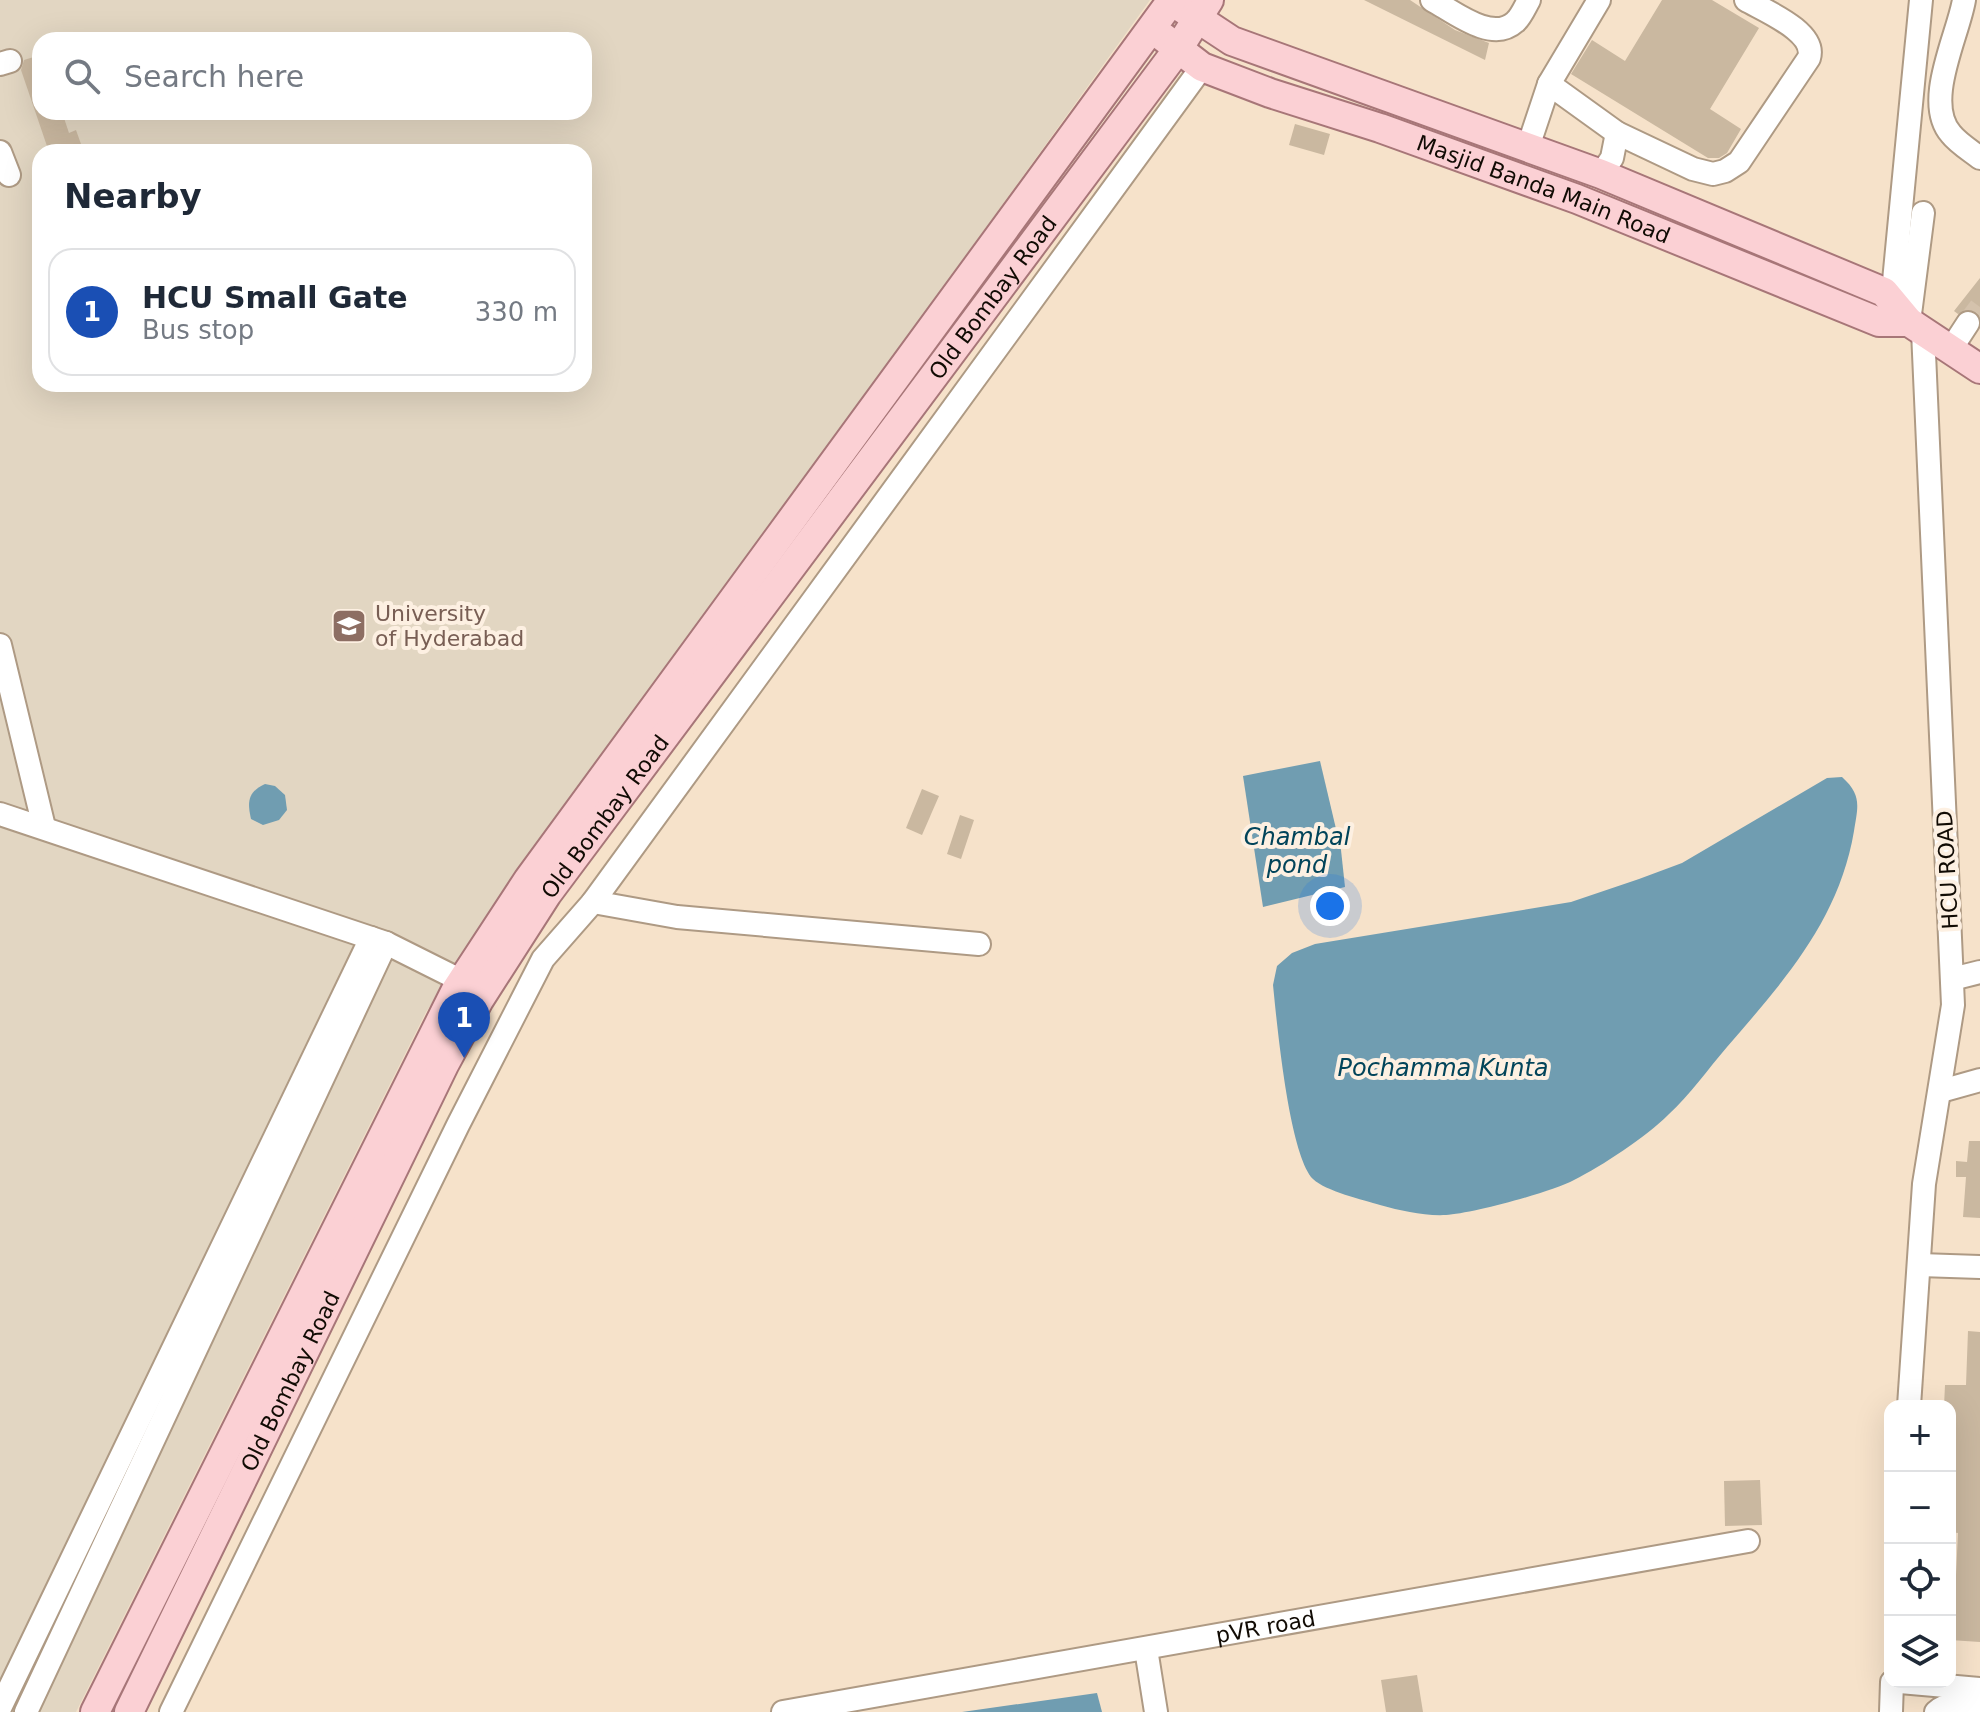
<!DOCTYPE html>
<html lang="en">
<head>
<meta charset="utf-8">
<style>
  :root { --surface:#fff; --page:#f6f6f7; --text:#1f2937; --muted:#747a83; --line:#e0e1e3; --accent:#1a73e8 }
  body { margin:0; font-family:"DejaVu Sans",sans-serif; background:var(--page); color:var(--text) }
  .controls { position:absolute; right:24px; bottom:24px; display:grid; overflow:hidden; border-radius:16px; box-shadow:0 8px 32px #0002 }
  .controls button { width:72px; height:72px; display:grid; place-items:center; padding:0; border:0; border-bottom:2px solid var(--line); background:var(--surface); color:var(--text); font:40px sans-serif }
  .you { position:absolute; left:1330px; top:906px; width:28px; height:28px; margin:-20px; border:6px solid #fff; border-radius:50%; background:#1a73e8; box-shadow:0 0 0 12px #1a73e833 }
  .badge { display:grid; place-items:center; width:52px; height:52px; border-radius:50%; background:var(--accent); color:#fff; font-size:26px; font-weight:700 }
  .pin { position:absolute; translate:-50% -66px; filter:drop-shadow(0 2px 4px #0008) }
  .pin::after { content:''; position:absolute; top:42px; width:28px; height:24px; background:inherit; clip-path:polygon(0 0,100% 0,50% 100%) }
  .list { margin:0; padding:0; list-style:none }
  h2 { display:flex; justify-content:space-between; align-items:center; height:104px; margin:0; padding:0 32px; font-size:34px }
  h2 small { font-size:26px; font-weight:400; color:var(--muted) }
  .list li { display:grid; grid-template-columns:52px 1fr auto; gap:24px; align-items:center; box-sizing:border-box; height:128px; margin:0 16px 16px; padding:0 16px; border:2px solid var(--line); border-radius:24px }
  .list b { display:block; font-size:30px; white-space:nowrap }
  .list p { margin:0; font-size:26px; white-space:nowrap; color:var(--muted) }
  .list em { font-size:26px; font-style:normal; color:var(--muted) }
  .icon { flex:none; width:44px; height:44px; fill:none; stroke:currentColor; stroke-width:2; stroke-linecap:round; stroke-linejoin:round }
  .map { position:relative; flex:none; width:1980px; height:1712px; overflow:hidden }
  .search { position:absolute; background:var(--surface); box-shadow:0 8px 32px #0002; left:32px; top:32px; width:560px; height:88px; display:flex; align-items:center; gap:20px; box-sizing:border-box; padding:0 28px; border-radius:24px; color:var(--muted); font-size:30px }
  .panel { position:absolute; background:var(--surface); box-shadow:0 8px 32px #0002; left:32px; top:144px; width:560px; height:248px; border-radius:24px }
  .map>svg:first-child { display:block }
  .education { fill:#e2d6c2; fill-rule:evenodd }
  .water { fill:#709db1 }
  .building { fill:#cab8a0 }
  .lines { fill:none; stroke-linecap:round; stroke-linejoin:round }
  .minor-tunnel { stroke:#d4c2ac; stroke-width:22; stroke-dasharray:22 11; stroke-linecap:butt }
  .minor-casing { stroke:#ae9a84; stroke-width:26 }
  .major-casing { stroke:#a77678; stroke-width:32 }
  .minor { stroke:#fff; stroke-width:22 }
  .major { stroke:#fbd0d4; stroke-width:28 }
  .labels { text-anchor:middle; stroke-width:8; stroke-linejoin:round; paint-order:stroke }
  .street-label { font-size:22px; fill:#110b04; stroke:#fdf0e2 }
  .education-label { font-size:22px; fill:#785e54; stroke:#fdf0e2; text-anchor:start }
  .water-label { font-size:24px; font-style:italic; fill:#02445a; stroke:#fdf0e2 }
</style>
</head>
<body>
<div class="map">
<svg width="1980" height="1712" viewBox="0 0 1980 1712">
  <rect width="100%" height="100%" fill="#f6e2ca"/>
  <!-- education -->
  <path class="education" d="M0,0h1150l-626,868 -98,144 -350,700h-76zM40,40h544v72h-544zM40,152h544v232h-544z"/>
  <!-- water -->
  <g class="water">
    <polygon points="1320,761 1341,850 1345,887 1263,907 1243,776"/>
    <path d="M1842,777c20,18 16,29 12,54 -15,89 -70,150 -127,216 -19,22 -37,48 -59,68 -22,22 -66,51 -94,65 -22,12 -104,34 -128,35 -23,1 -44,-4 -66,-10 -16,-5 -55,-14 -67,-26 -24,-25 -36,-155 -40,-194l4,-19 15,-13 23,-9 256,-42 68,-23 43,-16 145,-85z"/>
    <path d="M265,784l10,2 10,9 2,15 -8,10 -16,5 -12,-6c-4,-18 -3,-27 14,-35z"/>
    <polygon points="1097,1693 1102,1712 962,1712"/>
  </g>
  <!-- building -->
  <g class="building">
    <polygon points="1364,0 1410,0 1455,30 1489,43 1485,60"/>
    <polygon points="1662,0 1712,0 1759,28 1710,109 1741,129 1727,153 1719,158 1708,158 1571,74 1592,40 1625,61"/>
    <polygon points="40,55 40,112 62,112 69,133 76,130 81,144 59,152 49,152 21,70 24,60"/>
    <polygon points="1295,124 1330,134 1324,155 1289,145"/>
    <polygon points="1980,278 1980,316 1970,309 1958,314 1954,311"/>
    <polygon points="922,789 939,796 922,835 906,828"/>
    <polygon points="960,815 974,820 961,859 947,854"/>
    <polygon points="1969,1141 1980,1141 1980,1218 1963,1217 1966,1177 1956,1177 1956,1161 1967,1162"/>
    <polygon points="1968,1331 1980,1332 1980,1642 1950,1640 1950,1575 1956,1575 1958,1533 1950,1532 1950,1406 1944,1406 1945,1385 1966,1385"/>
    <polygon points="1760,1480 1762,1525 1725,1526 1724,1481"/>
    <polygon points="1417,1675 1423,1712 1386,1712 1381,1680"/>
  </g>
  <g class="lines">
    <!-- minor-tunnel -->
    <polyline class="minor-tunnel" points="1968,323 1980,307"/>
    <!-- minor casing -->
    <g class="minor-casing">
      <g id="minor">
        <path d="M1432,0c22,12 60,43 83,22 6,-5 10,-15 14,-22"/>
        <path d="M1599,0l-50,84 68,49 76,36 20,5 12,-3 14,-9 70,-104c8,-26 -44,-47 -63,-58"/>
        <path d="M1964,0c-6,36 -41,102 -13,134 7,9 20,17 29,24"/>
        <polyline points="0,64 10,61"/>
        <polyline points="1528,147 1549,84"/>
        <polyline points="0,152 9,175"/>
        <polyline points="1601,174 1612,158 1617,133"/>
        <polyline points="1892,302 1921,0"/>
        <polyline points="1909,322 1923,213"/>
        <polyline points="1951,349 1968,323"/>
        <polyline points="0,645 44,827"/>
        <polyline points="0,814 386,943 462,981"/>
        <polyline points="593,902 677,917 979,944"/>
        <polyline points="1952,979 1980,972"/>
        <polyline points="1941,1091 1980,1080"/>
        <polyline points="1920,1265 1980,1267"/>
        <polyline points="1909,1406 1924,1184 1953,1005 1923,331"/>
        <polyline points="1146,1649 1156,1712"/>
        <polyline points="1900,1682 1980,1689"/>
        <polyline points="0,1708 371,938"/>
        <polyline points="26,1712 386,943"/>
        <polyline points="171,1712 458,1125 543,959 593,902 1202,67"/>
        <path id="s1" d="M783,1712l965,-171"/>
        <polyline points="1891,1712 1892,1682"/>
        <path d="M1936,1712c12,-11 29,-7 44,-6"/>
      </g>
    </g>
    <!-- major casing -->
    <g class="major-casing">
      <g id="major">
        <polyline points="1182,8 1232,41 1601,174 1884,292 1909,322 1980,369"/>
        <path id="s2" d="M1163,37l39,30 68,26 110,35 197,71 302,123h30"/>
        <polyline points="95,1712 456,990 528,880 1172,0"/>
        <path id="s3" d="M129,1712l315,-647 35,-65 68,-106 631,-845 31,-49"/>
      </g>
    </g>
    <!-- minor -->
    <use href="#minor" class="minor"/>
    <!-- major -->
    <use href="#major" class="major"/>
  </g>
  <!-- icons -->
  <defs>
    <g id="university-square" transform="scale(1.8)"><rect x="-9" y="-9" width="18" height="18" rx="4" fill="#8d6e63" stroke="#fdf0e2"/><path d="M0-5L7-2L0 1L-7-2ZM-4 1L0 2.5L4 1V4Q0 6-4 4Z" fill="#fff"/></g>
  </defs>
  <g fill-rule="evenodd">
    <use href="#university-square" x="349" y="626"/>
  </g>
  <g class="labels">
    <!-- street labels -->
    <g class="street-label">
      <text dy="8" stroke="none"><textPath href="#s2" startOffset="412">Masjid Banda Main Road</textPath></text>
      <text dy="8" stroke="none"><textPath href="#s3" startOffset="1664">Old Bombay Road</textPath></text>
      <text dy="8" stroke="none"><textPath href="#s3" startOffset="1016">Old Bombay Road</textPath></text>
      <text transform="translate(1947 870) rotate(-93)" y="8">HCU ROAD</text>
      <text dy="8" stroke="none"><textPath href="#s3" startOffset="368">Old Bombay Road</textPath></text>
      <text dy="8" stroke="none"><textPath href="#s1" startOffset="490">pVR road</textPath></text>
    </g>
    <!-- education labels -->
    <g class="education-label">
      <text x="375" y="621">University<tspan x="375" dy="25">of Hyderabad</tspan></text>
    </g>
    <!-- water labels -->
    <g class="water-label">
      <text x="1297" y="845">Chambal<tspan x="1297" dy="28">pond</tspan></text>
      <text x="1443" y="1076">Pochamma Kunta</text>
    </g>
  </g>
</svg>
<div class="controls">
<button>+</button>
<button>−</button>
<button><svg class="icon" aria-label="locate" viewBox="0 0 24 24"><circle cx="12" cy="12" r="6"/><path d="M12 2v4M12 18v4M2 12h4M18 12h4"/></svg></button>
<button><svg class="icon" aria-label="layers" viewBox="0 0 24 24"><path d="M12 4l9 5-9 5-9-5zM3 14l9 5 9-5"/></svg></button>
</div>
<div class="you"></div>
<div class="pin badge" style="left:464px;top:1058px;background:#1a4fb4">1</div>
<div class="search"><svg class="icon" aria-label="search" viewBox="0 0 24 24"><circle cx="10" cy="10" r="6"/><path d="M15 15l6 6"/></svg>Search here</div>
<section class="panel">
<h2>Nearby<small></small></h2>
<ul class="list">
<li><span class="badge" style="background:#1a4fb4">1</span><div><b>HCU Small Gate</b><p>Bus stop</p></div><em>330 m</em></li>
</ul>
</section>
</div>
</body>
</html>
